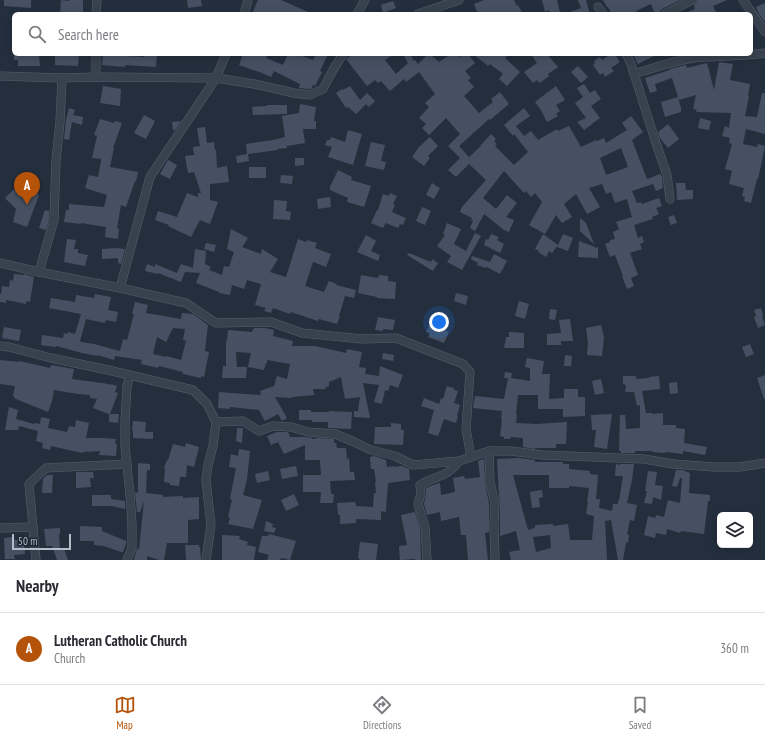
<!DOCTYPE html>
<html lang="en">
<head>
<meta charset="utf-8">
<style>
  :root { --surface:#fff; --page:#f2f2f3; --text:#2b2b33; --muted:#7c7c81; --line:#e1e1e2; --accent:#b45309 }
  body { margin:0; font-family:"PT Sans Narrow",sans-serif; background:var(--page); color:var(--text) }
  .controls { position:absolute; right:12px; bottom:12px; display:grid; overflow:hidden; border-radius:6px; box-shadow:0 2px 10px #0003 }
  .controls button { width:36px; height:36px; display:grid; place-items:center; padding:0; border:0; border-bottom:1px solid var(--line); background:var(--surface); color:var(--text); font:20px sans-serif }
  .scale { position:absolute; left:12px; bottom:10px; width:59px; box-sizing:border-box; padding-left:4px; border:2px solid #b4bcc9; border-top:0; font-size:11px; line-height:14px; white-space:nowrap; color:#b4bcc9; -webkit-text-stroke:3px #1d2633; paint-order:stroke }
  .you { position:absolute; left:439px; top:322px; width:14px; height:14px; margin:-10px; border:3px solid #fff; border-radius:50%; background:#1a73e8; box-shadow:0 0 0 6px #1a73e833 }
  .badge { display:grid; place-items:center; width:26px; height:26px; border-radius:50%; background:var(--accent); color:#fff; font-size:13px; font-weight:700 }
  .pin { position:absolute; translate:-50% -33px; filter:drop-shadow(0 1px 2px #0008) }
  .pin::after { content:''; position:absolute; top:21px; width:14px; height:12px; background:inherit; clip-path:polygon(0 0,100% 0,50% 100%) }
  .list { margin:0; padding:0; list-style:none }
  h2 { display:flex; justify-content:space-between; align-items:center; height:52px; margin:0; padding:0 16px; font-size:17px }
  h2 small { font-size:13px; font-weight:400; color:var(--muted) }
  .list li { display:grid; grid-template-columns:26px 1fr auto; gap:12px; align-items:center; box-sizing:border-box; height:72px; padding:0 16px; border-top:1px solid var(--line) }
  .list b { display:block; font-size:15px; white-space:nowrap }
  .list p { margin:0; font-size:13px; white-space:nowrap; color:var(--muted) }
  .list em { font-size:13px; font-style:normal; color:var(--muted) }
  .icon { flex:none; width:22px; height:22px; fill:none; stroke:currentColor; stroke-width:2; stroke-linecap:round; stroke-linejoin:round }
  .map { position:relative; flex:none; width:765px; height:560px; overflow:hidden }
  .search { position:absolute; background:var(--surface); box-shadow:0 2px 10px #0003; left:12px; right:12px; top:12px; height:44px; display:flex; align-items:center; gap:10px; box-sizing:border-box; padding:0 14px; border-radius:6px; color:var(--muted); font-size:15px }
  .sheet { height:124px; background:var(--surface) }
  nav { display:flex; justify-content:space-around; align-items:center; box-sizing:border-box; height:56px; border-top:1px solid var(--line); background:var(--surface); font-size:11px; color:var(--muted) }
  nav a { display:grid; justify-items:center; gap:2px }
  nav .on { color:var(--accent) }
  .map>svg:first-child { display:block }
  .building { fill:#455162; fill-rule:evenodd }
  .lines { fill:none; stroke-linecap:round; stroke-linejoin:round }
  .minor-casing { stroke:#565f6c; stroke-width:9 }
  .minor { stroke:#38414e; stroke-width:8 }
</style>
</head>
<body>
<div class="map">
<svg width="765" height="560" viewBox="0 0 765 560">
  <rect width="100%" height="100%" fill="#242f3e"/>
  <!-- building -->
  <g class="building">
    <polygon points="4,0 31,0 31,8 4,6"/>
    <polygon points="61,0 69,1 70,0 83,0 83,14 60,14"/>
    <polygon points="187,0 201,0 202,6 188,8"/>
    <polygon points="258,0 281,0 313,14 252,14"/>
    <polygon points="484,0 514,0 517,6 518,5 523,14 496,14 495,12 490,14 478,14 474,4"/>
    <polygon points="542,0 557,0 560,12 554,14 550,14 549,10 545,12"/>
    <polygon points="578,0 586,0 590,14 568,14 567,13 581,8"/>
    <polygon points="603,0 680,0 662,9 660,11 660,14 655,14 651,4 636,11 637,14 612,14 608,7 607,7"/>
    <polygon points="697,0 727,0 713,6 716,12 712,14 683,14 695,9 694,5 696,3"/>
    <polygon points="393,1 396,8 383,13 381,5"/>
    <polygon points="765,3 765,22 759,14 756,7"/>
    <polygon points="14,54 29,54 29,55 39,55 40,66 18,66 18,60 14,60"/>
    <polygon points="55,54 79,54 78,66 55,65"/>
    <polygon points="103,54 127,54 126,56 144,57 145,54 157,54 156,67 125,65 125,67 102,65"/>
    <polygon points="243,54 268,54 266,58 283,65 288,54 297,54 313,60 316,54 328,54 320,71 322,72 315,86 313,85 311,89 309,89 299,88 300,84 274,71 271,77 262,73 239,65"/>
    <path d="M353,54h41l-9,6 11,14 12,-11 -5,-9h7l4,7 1,-1 3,4 10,-10h2l9,8 12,-8h7l2,3 4,-3h4l7,9 -10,8 6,7 -3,2 6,7 -10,9 15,17 14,-11 -2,-3 9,-7 9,12 -19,16 -1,-1 -30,27 10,11 12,-11h-1l11,-12 5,5 -2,2 3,3 -2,2 19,19 14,-13 -14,-18 -1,2 -9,-11 20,-17 6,8 -14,10 8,10 7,-5 7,9 19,-11 1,2 11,-5 12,21 15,-7 1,1 7,-3 2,5 21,-13 -5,-7 9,-7 12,16 -11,8 15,39 13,-5 2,3 1,11 -7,3 -3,-7 -21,7 5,12 4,-1 1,2 17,-6 3,8 -6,2 3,6 -7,3 1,2 -19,6 4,13 4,-2 2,6 -4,2 2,5 -12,4 8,22 -7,3 3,8 -7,3 -5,-13h1l-8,-21 -5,2 -5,-13 5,-2v-2l5,-1 -2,-7 6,-3 -3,-7 16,-5 -5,-18 -12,4 -4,-11 -5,2 -4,-10 -13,4 11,19 -13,7 -11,-20 -12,10 8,13 -10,6 -6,-8 -11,19 -16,-9 13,-23 -7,-9 -4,4 -5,-6 -2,2 -20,-22 -21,27 13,11 11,-14 10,8 -11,14 8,3 -5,12 -5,-2 -20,-16 -9,17 -5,-3 3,-7 -2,-1 1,-2 -12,-6 2,-5 24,-27 -17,-16 -13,13 -8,-7 12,-12 -12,-12 12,-12 -14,-16 -17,17 -7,-7 4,-4 -7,-6 10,-11 -4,-4 10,-9 -16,-22 -13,10 -2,-3 -14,12 -9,-10 -3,2 -3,-3 -8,6 -21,-27zM621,148l7,19 -22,8 -6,-17z"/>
    <polygon points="473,54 510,54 505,58 520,72 507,86 499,79 503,74 490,64 488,66"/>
    <polygon points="531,54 547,54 558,67 548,74 549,76 540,83 537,80 533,83 524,72 537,63"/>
    <polygon points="611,54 613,54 614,56 616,56 620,62 611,68 614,71 605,77 603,73 600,75 593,65 595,64 594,61 600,57 602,60"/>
    <polygon points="633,54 658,54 638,64"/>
    <polygon points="719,62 733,64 730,80 750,84 748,96 749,96 745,116 757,117 762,93 765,93 765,134 746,129 743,144 757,147 758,144 765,146 758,179 757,179 751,203 744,201 745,197 742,196 744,188 729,184 732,171 725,169 732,144 729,143 730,138 722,136 725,126 729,128 731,113 696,112 697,110 693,109 696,95 679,100 672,78 655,84 657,91 650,93 645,78 670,70 670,69 686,65 687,68 707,63 714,90"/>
    <polygon points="578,66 588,77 581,83 571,72"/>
    <polygon points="584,84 590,93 595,90 601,99 591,106 600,118 584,130 577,122 586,118 575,103 583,97 577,88"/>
    <polygon points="103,86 121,89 120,106 100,103"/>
    <polygon points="350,86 360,100 367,93 375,101 369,107 366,104 356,114 348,107 346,108 336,93 342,89 343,90"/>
    <polygon points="556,86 565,100 556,105 560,111 556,114 558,116 547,122 541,110 535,102"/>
    <polygon points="678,97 681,108 681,112 665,117 661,102"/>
    <polygon points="300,104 316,107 314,121 316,121 316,129 303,129 305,143 287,146 287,148 277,149 278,150 248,154 249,161 237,163 236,156 247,154 246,144 273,140 285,137 282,116 299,113"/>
    <polygon points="267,105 287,105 287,114 253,115 252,107 267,106"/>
    <polygon points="69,108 75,110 73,115 83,117 82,125 72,122 69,140 64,139 66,120"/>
    <polygon points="144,115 155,121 146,139 134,133"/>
    <polygon points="700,118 711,121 709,130 698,128"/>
    <polygon points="100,119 114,123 115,121 122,123 113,148 114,148 110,167 138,172 136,182 135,181 126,207 121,205 117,228 119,229 118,239 105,237 106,227 81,223 81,224 64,222 66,210 69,210 69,204 104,207 107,195 85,188 89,175 98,177 101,161 101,159 92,158 97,136 94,135"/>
    <polygon points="181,121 175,130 173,130 172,122"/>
    <polygon points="668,124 679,139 668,148 660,138 658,132"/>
    <polygon points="205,127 207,143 214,142 215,150 216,150 217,168 227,166 229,182 210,184 210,200 218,202 210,224 200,220 191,237 168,226 169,225 155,220 158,211 177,217 187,193 198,197 198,193 201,193 194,172 188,173 185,156 194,155 193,147 200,146 197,128"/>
    <polygon points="348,130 362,134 353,165 328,157 332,147 325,145 327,140 330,140 331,137 345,142"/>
    <polygon points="430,137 438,146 428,156 430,158 424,166 412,157 419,147"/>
    <polygon points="371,142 385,145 381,161 386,162 384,170 365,166"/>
    <polygon points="295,158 304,158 304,165 295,166"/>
    <polygon points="168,160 177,165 170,179 160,174"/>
    <rect x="249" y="167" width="17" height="11"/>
    <polygon points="338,170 352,177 351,180 371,186 364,207 347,202 348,198 330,190 330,187"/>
    <polygon points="281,175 293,176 292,184 280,183"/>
    <polygon points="432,183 440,188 434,199 426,195"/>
    <polygon points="676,183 685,183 686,190 693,190 693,199 677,200"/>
    <polygon points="24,188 37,192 39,195 27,227 13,222 16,209 5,198 12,191 16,189 21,190"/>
    <polygon points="390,193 397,196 393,204 395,205 392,212 406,218 403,225 400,224 398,228 386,223 383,228 371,223 377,210 378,210 383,194 389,196"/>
    <polygon points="330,197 331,207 318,209 317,199"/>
    <polygon points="274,200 287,201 286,211 291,212 290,220 273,219"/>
    <polygon points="422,207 431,211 425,225 416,221"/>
    <polygon points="45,210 49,211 49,219 46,230 39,228"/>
    <polygon points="674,215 677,223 671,225 668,217"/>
    <polygon points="580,218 586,223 594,244 580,231"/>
    <polygon points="447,223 461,229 454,244 466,251 475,233 481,236 462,270 447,262 451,256 437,246 445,235 443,234"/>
    <polygon points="231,229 248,238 242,247 261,254 262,249 278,259 270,272 286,277 298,239 306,242 307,240 317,243 315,248 331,254 326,267 313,262 305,286 324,292 329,281 337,284 336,285 356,290 354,298 345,296 339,316 340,316 337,324 319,319 318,321 291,312 290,314 273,308 271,313 264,311 266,308 255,305 261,284 247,280 244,289 232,285 230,295 219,293 219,292 196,283 200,273 185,272 181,282 158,273 158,274 145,271 147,264 155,267 155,264 177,273 181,264 193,268 195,249 206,251 205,264 211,267 209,270 222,275 224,266 229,267 234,252 227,249"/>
    <polygon points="491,234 499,237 497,240 504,244 500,253 484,245 486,239 488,240"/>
    <polygon points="543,234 558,245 552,253 549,251 546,257 538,252 539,251 535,249"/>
    <polygon points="563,234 573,238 568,251 557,247"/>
    <polygon points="366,235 376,241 371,251 380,255 378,261 357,252"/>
    <polygon points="67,239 76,240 74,249 78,249 78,253 88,255 85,266 64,262"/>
    <polygon points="579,241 595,247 595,248 598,247 598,258 578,257"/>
    <polygon points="206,243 216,245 214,252 204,249"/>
    <polygon points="116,248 125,249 121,264 118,263 118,258 102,259 102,249"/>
    <polygon points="409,253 431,262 432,259 438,263 433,271 407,255"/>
    <polygon points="494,254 507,261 500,274 487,267 486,268 477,265 478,263 471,259 472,256 490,262"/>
    <polygon points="14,274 24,275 24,274 34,277 30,302 26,301 26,304 6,300 6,303 0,302 0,294 1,294 2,286 9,287 10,280 13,281"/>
    <polygon points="361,275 378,278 379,275 388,276 388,281 396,282 395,299 377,298 377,297 358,293"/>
    <polygon points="456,293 468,296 466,305 454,301"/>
    <path d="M95,294l16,3 -3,13 10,2 -2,10 -10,-2 -1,3 -19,-4 -6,22 1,1 13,2 26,7 3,-12 4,1 7,-26h-2l3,-12 13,3 -2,8 35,6 1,-6 11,1 15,11 -3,26 4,1 -5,25 -3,-1v2l-18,-4v-2l-24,-6 -1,2 -17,-4 1,-4 -27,-4 -1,4 -17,-5v1l-15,-3 -26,-7v1l-15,-2 1,-10 21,3 1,-5 3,1 1,-2 7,2 6,-20 -32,-6 2,-10 24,4 1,-7 18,3zM173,328l12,1 -2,11 3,1 -5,19 -15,-4v1l-13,-3 4,-17 9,5z"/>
    <polygon points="519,301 529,304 525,319 515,316"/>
    <polygon points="761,308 763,315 762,316 765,325 758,328 754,317 756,316 754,310"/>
    <polygon points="550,309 557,310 555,320 549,319"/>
    <polygon points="438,314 448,319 443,329 449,332 444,343 428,337 430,333 426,332 430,324 432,325"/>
    <polygon points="378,317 395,320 393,330 383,329 383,331 375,330"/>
    <polygon points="570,319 573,341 561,341 561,345 547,345 547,334 561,333 559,320"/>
    <polygon points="601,325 604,337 602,356 587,355 588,343 586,328"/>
    <polygon points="4,327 21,330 19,341 2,338"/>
    <polygon points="254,328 265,328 274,330 273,336 293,341 292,346 315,346 346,353 347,349 362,352 359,367 366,368 365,374 379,376 380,366 403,375 398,388 390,385 388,391 385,390 382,404 374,402 379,385 363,383 370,418 354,417 354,411 358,411 360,397 345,399 341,377 329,382 329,386 326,387 325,389 313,389 314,395 292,397 292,398 275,397 287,418 282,421 278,414 265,421 259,410 230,407 230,409 218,408 219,392 261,395 260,391 274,386 277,376 287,379 290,364 267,360 267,363 266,363 264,370 248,367 251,353 236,352 237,367 247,367 246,378 222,378 223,366 226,366 226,341 227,341 228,330 252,332"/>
    <polygon points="509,332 524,333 524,348 504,348 506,337 509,337"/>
    <polygon points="750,344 754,354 746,357 742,347"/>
    <polygon points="383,353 394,355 393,361 382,359"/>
    <polygon points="565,355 572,356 571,366 564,366"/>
    <polygon points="527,358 544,361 542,374 550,374 549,399 564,398 564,389 578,389 578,397 585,397 585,416 563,417 563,409 538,409 538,395 518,395 516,414 517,414 516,423 536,424 567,422 566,444 556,444 556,448 535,448 535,449 523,447 523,438 511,437 510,439 504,439 504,437 500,436 502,419 501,419 502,411 473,408 475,396 504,399 508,378 504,378 505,372 512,373 511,378 530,381 530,368 525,367"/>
    <polygon points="0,360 19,362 19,361 50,368 51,365 74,369 72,379 102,383 103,383 111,385 111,384 117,386 115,392 118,393 110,414 119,414 118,423 109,422 109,414 93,408 97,399 90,398 90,395 78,394 54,390 52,401 48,412 16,399 13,396 15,386 0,384"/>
    <polygon points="765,375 765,399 764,399 757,378"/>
    <polygon points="623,376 636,376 636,379 649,378 649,377 659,376 660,389 642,391 646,413 652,413 652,414 663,413 663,425 676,425 676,428 685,429 684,443 707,447 705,455 683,451 683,454 665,452 665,453 652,452 652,451 635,451 635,453 621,453 621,451 619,451 620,415 625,415 626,429 640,428 640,405 637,406 634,392 625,392 626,385 623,384"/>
    <polygon points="601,379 604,393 595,395 592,381"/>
    <polygon points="677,382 678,393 670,394 669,383"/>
    <polygon points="447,386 454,388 454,390 458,391 454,403 460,405 457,416 458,416 456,423 444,419 438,436 428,433 434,410 421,406 424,398 439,404 441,398 443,399"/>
    <polygon points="9,407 18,410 16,419 34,424 34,423 40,424 41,417 50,419 48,428 67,432 69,426 75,427 76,420 89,423 86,438 102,438 116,439 115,444 117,444 116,456 99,455 100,451 83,452 82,453 51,446 50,450 42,448 43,443 36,441 38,431 19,426 18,430 5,430"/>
    <polygon points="299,410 311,410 311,412 329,412 329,411 352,412 351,429 328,428 328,422 312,422 312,420 299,420"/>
    <polygon points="612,414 607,449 594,447 596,430 592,430 591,415"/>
    <polygon points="133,421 146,422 145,432 153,432 153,439 133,438 133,431 132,431"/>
    <polygon points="391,423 401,424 401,430 404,430 403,445 374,444 375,427 391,427"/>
    <polygon points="237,428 243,428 242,443 236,441"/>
    <polygon points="277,432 288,432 290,437 298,437 299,438 299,437 304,437 312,438 312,439 318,438 334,439 334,443 336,443 337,448 346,448 347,459 349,458 350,472 354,472 355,480 330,481 331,494 334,494 333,503 320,503 321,492 303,492 303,475 321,475 320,460 305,460 305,445 284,454 278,442 271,445 267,436"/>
    <polygon points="186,443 199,447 194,467 187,465 186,477 180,477 179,486 170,485 170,483 164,482 165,469 164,468 167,460 168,460 173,444 185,447"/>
    <polygon points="239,449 250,451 247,479 243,495 262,500 253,529 228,524 230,518 228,517 232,500 230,499 236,468 229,467 231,454 238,456"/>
    <polygon points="374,456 386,460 387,467 395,466 395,467 402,466 409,469 410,480 388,483 386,510 386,512 381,511 381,520 356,519 356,523 340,524 340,515 338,515 337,503 355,502 356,506 373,507 374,493 376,493 375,482 376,482 374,469 371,469 370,457"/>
    <path d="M519,458l16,2v2h28v2h6v5l21,2v3l8,1 -2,24h4l-1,9 13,3 1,-7h5v-3h1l4,-25h-8l1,-12 4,1v-1h14l-2,16 -5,23 10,2 -3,16 -4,-1 -3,14 2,1 -1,8 -2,-1 -3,18h-5l-7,-40 -6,1 2,39h-96l-2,-8 11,-2 -4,-19 -16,5v-32l-1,-7 -2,-38zM513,475h36v13h20v-2l20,2 -2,14h1l-2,12 8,2 -2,24h-22l-2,-16 -15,2v-2l-18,1v3l-7,2zM550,535l1,13 -15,4 -3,-15z"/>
    <polygon points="484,459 485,482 489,504 489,532 485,533 488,560 468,560 466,535 461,535 459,517 441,521 440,512 427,515 424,504 426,495 426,488 436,484 440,483 441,495 455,492 453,478 464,476 465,479 480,477 478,461"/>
    <polygon points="138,463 150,464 150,470 147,470 146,493 163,495 163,497 183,496 183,498 199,497 199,519 188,520 188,543 167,543 164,560 159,560 147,556 147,560 134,560 135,556 137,549 139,549 144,501 140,512 137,512 135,492 138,493"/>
    <polygon points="296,466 298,476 282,479 280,469"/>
    <polygon points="676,470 682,470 690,473 689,493 710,495 710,501 708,501 704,534 681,531 680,533 667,529 666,535 656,533 655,538 644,535 648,516 655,518 656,515 664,517 668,500 680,503 682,478 680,478 677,487 672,486"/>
    <polygon points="268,471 270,480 257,483 255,474"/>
    <polygon points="648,471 657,472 655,485 663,486 661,500 653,497 652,504 644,503 647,491 645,491"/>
    <polygon points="76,472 93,472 94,478 90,478 91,487 76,488"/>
    <polygon points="47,475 53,475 52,493 42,493 43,479"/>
    <polygon points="542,490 543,497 539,498 540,507 532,508 530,492"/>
    <polygon points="294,494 299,505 286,511 281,500"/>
    <polygon points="92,495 111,495 111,499 125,501 125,509 112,506 92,506"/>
    <polygon points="415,512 420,528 421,560 415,560 415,559 400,560 399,546 407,545 401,515"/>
    <polygon points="266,521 273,524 272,527 276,528 274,533 264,531"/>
    <polygon points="80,526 102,527 102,531 126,541 126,544 123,552 121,552 104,546 94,545 94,541 80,541"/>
    <polygon points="60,528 60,534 59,534 60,550 64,549 68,560 57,560 52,546 46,546 44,529"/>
    <polygon points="269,534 296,541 290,560 281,558 280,560 267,560 269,555 258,552 262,536 268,536"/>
    <polygon points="222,535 240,536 239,539 248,542 247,545 256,547 254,560 222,560"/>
    <polygon points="13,537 13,540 24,540 25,554 14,555 15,559 5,559 4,538"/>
    <polygon points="360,542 378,544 376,560 359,560 360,559 358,558"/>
    <polygon points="185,545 199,545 199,547 200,547 201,560 186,560"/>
  </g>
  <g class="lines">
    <!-- minor casing -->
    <g class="minor-casing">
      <g id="minor">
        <polyline points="743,0 765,32"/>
        <polyline points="598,7 603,14"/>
        <polyline points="96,14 97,0"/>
        <polyline points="244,14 248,0"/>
        <polyline points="357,14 365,0"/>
        <polyline points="418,14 459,0"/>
        <polyline points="665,14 692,0"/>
        <polyline points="626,54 631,64 655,140 667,175 670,199"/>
        <path d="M634,74c23,-7 45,-15 69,-17 21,-1 42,-1 62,-4"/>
        <polyline points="0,76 62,78 96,77 216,78 254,84 294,93 310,95 323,89 333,70 343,54"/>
        <polyline points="96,77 96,54"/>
        <polyline points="0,263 39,272 120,288 186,303 216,323 271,322 302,333 362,339 396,338 463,364 470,372 466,429 471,457"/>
        <polyline points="39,272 54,220 56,160 60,122 62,78"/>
        <polyline points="120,288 150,177 216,78 226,54"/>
        <polyline points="0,346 9,347 51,358 108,370 193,390 207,404 216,422 243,421 259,431 273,426 291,427 308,432 335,434 352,441 371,450 395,456 413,465 459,461 489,451 511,451 542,455 644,459 673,464 714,467 740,467 765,463"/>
        <polyline points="489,451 490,482 495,504 494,525 495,560"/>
        <polyline points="0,528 33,527"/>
        <polyline points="36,560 29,484 46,468 127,464"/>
        <polyline points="127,560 132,548 132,524 130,495 125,446 125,421 127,386 130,375"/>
        <polyline points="206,560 211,525 206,480 208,465 213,446 216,422"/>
        <path d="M427,560l-2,-33 -7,-23 3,-10 -1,-9c16,-10 27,-7 39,-24"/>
      </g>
    </g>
    <!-- minor -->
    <use href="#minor" class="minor"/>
  </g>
</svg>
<div class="controls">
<button><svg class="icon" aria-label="layers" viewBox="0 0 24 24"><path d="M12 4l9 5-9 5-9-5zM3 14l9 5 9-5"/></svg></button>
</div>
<div class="scale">50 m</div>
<div class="you"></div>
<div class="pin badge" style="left:27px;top:205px">A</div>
<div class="search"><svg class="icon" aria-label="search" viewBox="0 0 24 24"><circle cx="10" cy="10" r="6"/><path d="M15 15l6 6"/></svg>Search here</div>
</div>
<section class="sheet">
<h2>Nearby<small></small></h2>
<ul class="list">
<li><span class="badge">A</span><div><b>Lutheran Catholic Church</b><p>Church</p></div><em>360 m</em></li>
</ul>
</section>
<nav>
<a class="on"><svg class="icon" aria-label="map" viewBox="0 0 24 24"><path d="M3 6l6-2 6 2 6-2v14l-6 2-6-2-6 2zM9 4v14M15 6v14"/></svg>Map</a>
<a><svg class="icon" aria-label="directions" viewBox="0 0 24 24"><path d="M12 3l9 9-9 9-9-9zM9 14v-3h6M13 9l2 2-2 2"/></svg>Directions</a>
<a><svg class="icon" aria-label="saved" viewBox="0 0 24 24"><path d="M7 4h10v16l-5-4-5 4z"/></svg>Saved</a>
</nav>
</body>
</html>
